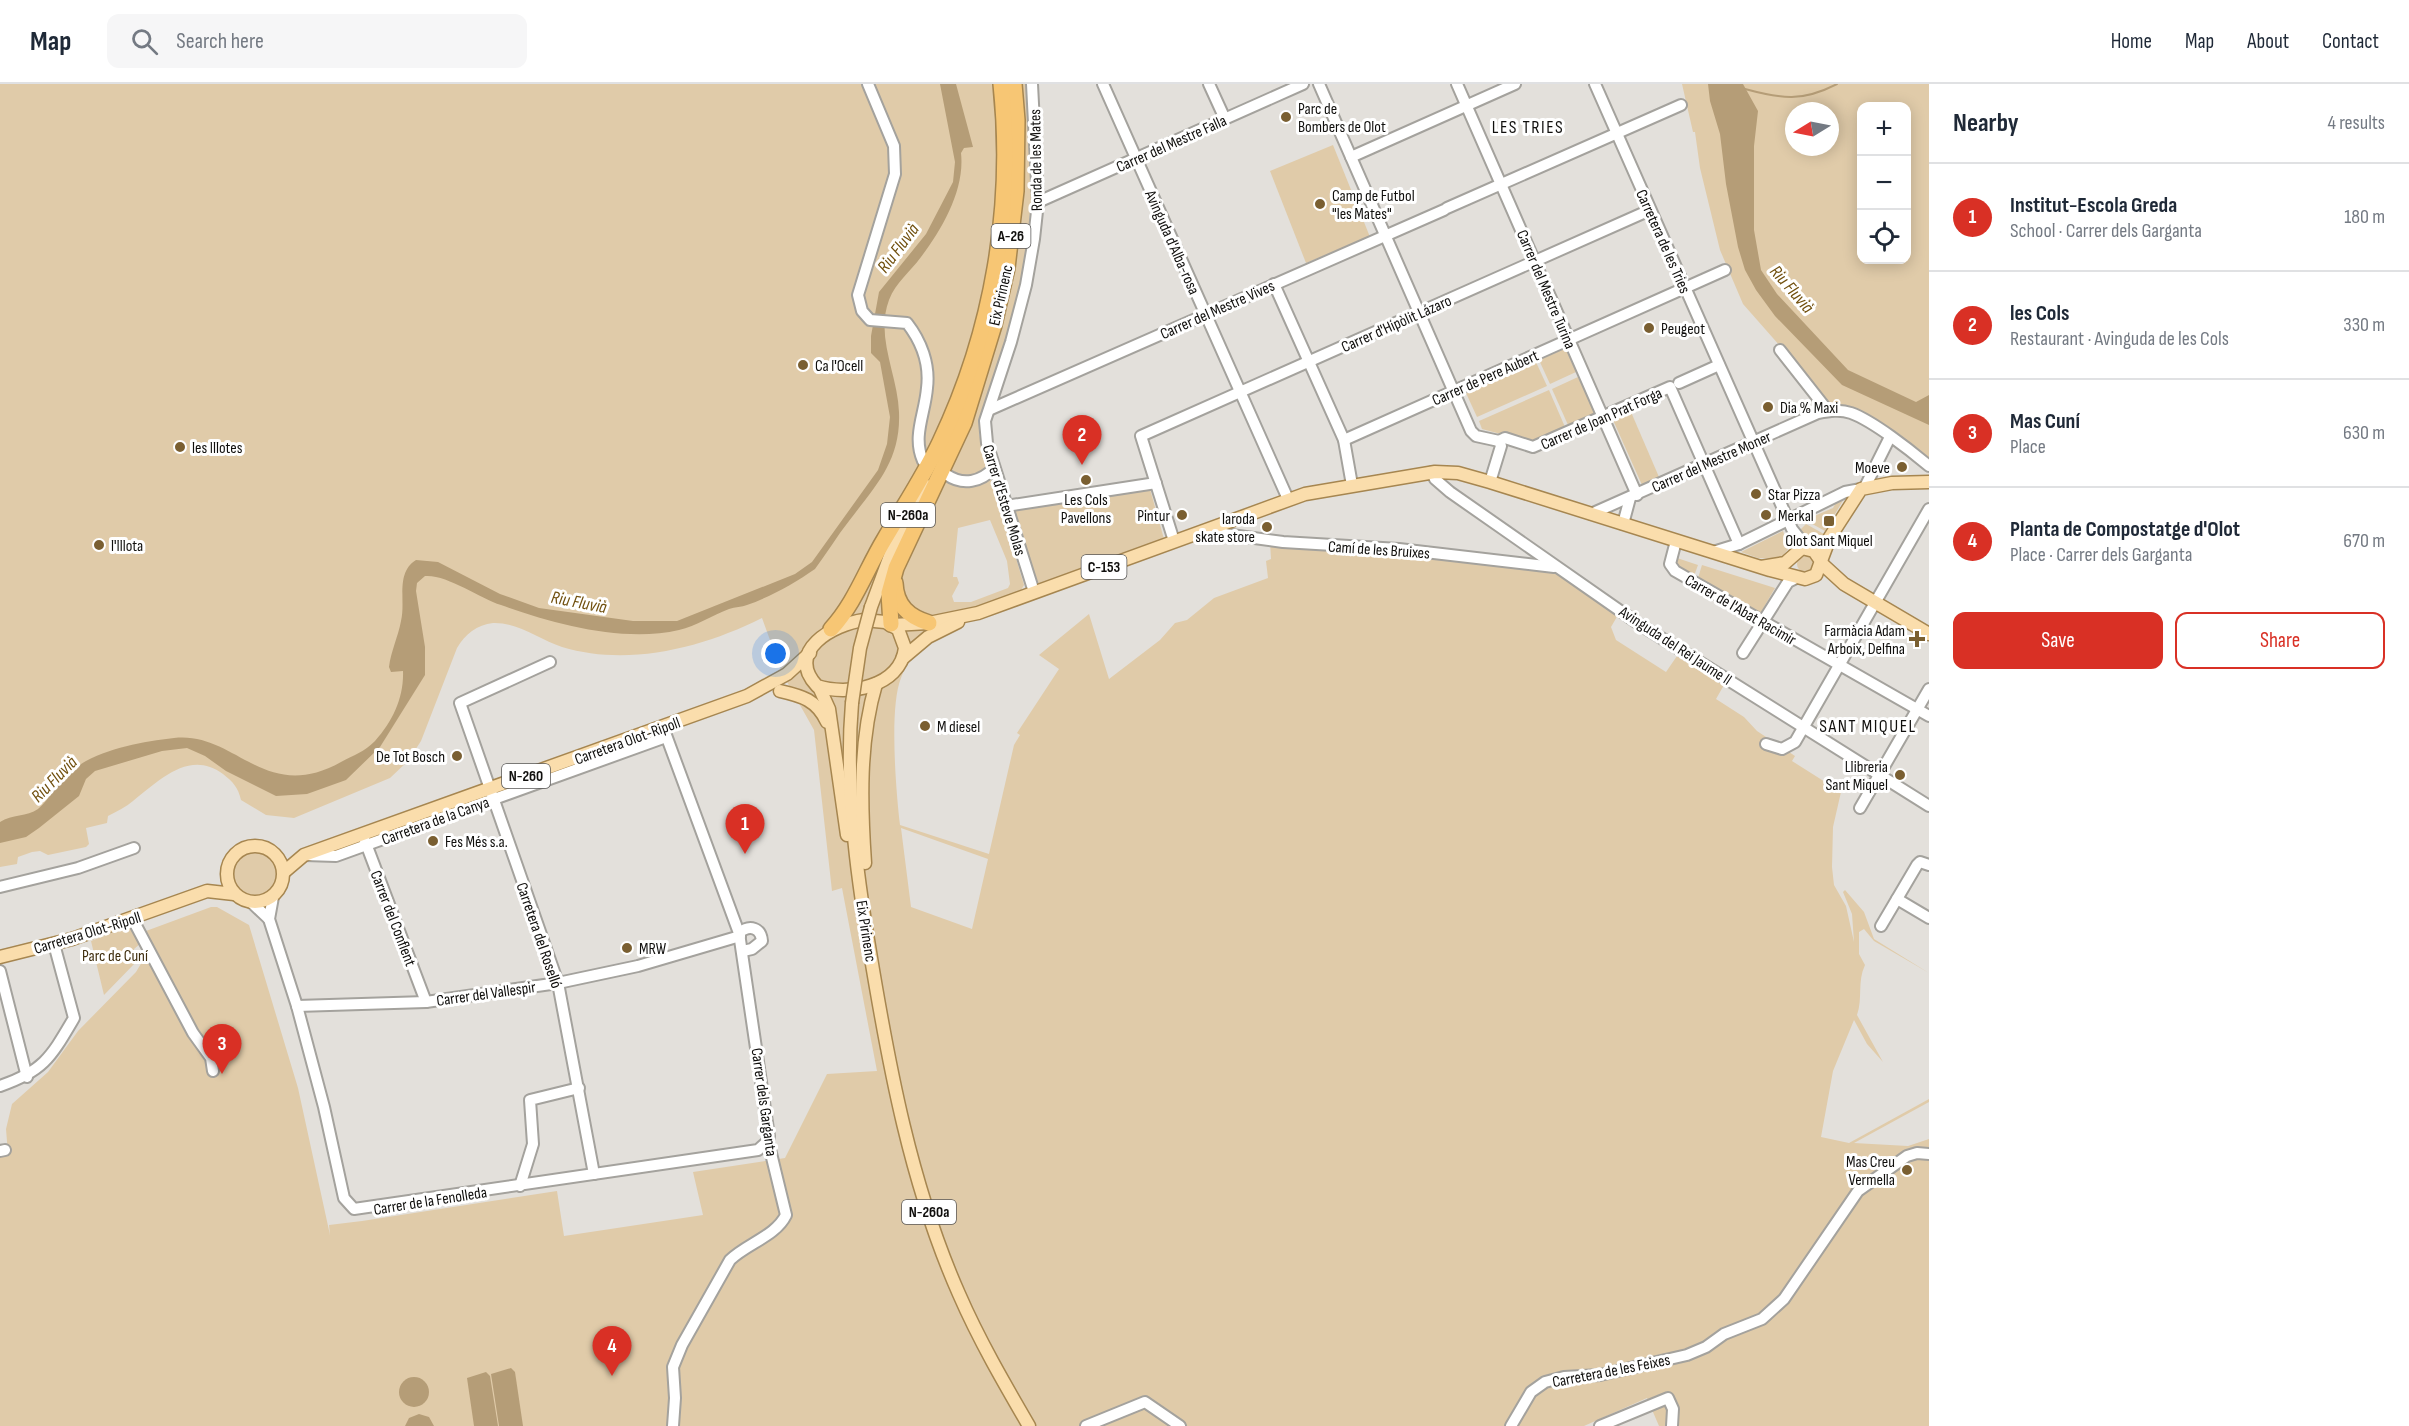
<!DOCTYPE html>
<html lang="en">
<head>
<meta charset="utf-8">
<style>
  :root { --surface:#fff; --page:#f6f6f7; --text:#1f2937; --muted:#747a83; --line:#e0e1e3; --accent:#d93025 }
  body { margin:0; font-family:"Sofia Sans Condensed",sans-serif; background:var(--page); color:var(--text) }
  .controls { position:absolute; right:18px; top:18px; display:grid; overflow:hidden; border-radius:12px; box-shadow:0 3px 15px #0003 }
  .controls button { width:54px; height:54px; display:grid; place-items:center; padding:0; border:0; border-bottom:2px solid var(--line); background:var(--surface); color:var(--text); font:30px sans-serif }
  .compass { position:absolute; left:1785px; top:18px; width:54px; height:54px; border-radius:50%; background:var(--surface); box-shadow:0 3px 15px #0003; rotate:260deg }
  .you { position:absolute; left:776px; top:570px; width:21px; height:21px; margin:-15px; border:4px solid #fff; border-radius:50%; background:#1a73e8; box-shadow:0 0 0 9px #1a73e833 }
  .badge { display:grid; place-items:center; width:39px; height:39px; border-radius:50%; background:var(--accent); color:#fff; font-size:20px; font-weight:700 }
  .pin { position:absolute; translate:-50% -50px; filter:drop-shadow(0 2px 3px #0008) }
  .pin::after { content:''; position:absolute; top:32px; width:21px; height:18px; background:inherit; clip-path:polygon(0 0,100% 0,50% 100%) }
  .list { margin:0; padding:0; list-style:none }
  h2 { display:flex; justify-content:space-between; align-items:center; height:78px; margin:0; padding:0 24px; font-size:26px }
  h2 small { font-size:20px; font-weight:400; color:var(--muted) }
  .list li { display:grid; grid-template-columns:39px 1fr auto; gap:18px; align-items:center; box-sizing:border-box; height:108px; padding:0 24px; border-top:2px solid var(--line) }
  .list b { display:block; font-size:22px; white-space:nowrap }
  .list p { margin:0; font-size:20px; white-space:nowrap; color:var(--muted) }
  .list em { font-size:20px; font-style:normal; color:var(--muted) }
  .actions { display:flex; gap:12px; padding:18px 24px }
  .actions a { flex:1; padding:14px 0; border:2px solid var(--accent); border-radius:12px; text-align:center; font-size:21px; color:var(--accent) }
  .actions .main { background:var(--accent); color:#fff }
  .icon { flex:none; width:33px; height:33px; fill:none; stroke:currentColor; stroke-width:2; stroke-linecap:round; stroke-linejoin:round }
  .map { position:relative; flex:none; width:1929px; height:1342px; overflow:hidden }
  header { display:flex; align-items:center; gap:36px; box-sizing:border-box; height:84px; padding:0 30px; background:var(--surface); border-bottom:2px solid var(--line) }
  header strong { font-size:28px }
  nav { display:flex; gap:33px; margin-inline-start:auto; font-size:21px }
  .search { width:420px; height:54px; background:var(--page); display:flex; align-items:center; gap:15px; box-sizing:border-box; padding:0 21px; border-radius:12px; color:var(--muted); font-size:22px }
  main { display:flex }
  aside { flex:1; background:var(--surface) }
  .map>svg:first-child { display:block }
  .green { fill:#e0cba9; fill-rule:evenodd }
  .water { fill:#b59d77 }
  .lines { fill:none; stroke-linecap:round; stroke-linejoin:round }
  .stream { stroke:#b59d77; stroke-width:2 }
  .minor-casing { stroke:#a4a29d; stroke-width:14 }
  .major-casing { stroke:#a68650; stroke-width:15 }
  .highway-casing { stroke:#a68650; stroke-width:18 }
  .minor { stroke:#fff; stroke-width:10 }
  .major { stroke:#faddac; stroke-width:12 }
  .highway { stroke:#f7c674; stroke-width:15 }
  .major-bridge-casing { stroke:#a68650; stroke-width:15; stroke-linecap:butt }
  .major-bridge { stroke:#faddac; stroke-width:12 }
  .poi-dot { fill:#7a5f31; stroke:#fff; stroke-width:2 }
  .labels { text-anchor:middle; stroke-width:6; stroke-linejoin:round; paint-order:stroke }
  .shield { fill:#fff; stroke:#585756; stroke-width:1.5 }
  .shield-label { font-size:15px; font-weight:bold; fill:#100f0d }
  .poi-label { font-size:16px; fill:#100f0d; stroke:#fff; text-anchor:start }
  .street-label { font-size:16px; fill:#100f0d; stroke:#fff }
  .park-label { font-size:16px; fill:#3e2c0c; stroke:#fff }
  .neighbourhood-label { font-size:18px; letter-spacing:1.5px; fill:#100f0d; stroke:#fff }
  .water-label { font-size:18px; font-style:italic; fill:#704f0d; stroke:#fff }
</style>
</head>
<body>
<header>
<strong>Map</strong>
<div class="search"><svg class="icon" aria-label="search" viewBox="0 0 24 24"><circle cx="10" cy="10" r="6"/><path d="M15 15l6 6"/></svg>Search here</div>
<nav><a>Home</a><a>Map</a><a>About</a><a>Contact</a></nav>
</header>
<main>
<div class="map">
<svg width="1929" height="1342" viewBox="0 0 1929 1342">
  <rect width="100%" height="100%" fill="#e3e0db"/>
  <!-- green -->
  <g class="green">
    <path d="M0,0h1027l5,104 -5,59 -12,60 -36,127 45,151 -4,7 -55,20 -30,6c-11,19 -27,39 -34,60 -12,29 -5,114 -1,147l89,29 25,-109 6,-10 -3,-2 42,-64 -20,-14 50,-41 20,65 51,-39 15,-17 12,-3 27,-22 54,-20 -2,-17 5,-2 -1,-17 147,12 132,17 12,3 57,41 -7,12 5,13 50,32 11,-16 47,29 -8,14 28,18 13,14 38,25 -3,5 49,31 -8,35 -1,40 2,18 12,21 8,36 -2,-28 -9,-22 2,-2 19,22 10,27 55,34 -55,-32 -10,-12 -5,3v22l6,11c-8,17 -2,33 -8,50l26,47 -16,-18 -13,-24 -21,51 -12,66 28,6 80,-44v3l-75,41 54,3 21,-7v287h-270l-12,-28 -63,28h-1584v-270l8,-2 -2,-25 6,-25 36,-32 30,-41 58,-59 6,-10 -2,-11 7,-6 -4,-10 4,-2 -1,-2 65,-24h6l32,18 49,163 32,147 -1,-10 33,-4 195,-30 7,45 139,-21 -10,-43 92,-14 42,-84 50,-3 -35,-183 -10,3 -18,-161 -32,-57 -20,-55c-60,30 -134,49 -200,29 -22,-7 -45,-25 -69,-24 -16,2 -28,11 -36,25l-36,93 -13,20 -18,17 -96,40 -28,-3 -25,-15c-3,-13 -8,-18 -18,-26 -34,-25 -64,7 -90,27 -7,6 -16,10 -25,15l-1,7 -21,5 3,16 -3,3 -38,8 -8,-4 -8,1 -14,5 -1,7 -17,3zM990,436l17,41 3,23 -2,4 -37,14h-17l-2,-6 7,-13 -2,-6h-4l5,-49zM901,744l87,31 -16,70 -61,-22z"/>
    <path d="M1682,0h247v374l-13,-11 -60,-38 -26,-6 -87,-99 -23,-54 -20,-82 -5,-36h-2zM1862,22h44v154h-44zM1794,27h36v36h-36z"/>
    <polygon points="1333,61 1370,153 1306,179 1270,87"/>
    <polygon points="1566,264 1576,288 1550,300 1539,276"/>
    <polygon points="1536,278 1547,302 1477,333 1466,309"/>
    <polygon points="1578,293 1595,329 1568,341 1552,305"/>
    <polygon points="1549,306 1565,343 1531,358 1482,345 1479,337"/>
    <polygon points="1631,328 1659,393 1642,401 1613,336"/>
    <polygon points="1150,405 1164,455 1041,500 1036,499 1014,429 1015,426"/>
    <polygon points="1845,413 1825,447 1805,436 1833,424 1838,415"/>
    <polygon points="1806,440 1824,450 1818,458 1807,459 1799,447"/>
    <polygon points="1783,447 1789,464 1780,475 1758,474 1741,468"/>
    <circle cx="1806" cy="480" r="9"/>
    <polygon points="1677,474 1698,481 1694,492 1675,481"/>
    <polygon points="1702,481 1775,504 1760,530 1698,494"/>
    <circle cx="255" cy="790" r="23"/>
    <polygon points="130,842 141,859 134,865 137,877 104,911 91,857"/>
  </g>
  <!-- water -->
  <g class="water">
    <path d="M940,0h16l17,63 -9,1 -3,5c4,36 -18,75 -40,104 -11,15 -25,25 -32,43 -14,37 9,75 10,112 2,49 -23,73 -50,109 -12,15 -22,32 -34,48 -20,14 -45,28 -68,36 -5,2 -12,2 -18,4 -16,6 -33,17 -50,21 -55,13 -126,-6 -178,-25 -21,-7 -55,-31 -76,-29l-8,7 -1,8 9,56v28l-45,72 -34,33 -39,14 -31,2 -50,-25 -21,-15 -18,-8 -25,3 -67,20 -9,8 -7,17 -40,32 -13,9 -26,6v-21c12,-8 27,-5 38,-13 12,-10 18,-25 29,-35 28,-24 71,-32 107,-36 62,-7 90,67 167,24 13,-7 23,-10 34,-21 18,-20 29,-44 28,-70l-12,1 -2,-5c2,-16 9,-30 12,-46 5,-20 -6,-48 15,-61l22,2 62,32 39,14 94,13h44l118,-47 17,-12 66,-92 9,-26 3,-27 -10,-55 -9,-9v-17l8,-44 47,-58 27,-52 2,-20z"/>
    <polygon points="1708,0 1743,0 1758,27 1754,62 1754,146 1761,186 1777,210 1848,286 1916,318 1929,311 1929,341 1842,301 1775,232 1756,206 1745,186 1738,163 1726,100 1720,50 1710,17"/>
    <polygon points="511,1284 515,1288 523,1342 499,1342 491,1290"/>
    <polygon points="486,1288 490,1292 498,1342 474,1342 467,1294"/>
    <circle cx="414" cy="1308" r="15"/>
    <polygon points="419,1330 429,1333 434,1342 405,1342 409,1334"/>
  </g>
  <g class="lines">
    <!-- stream -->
    <path class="stream" d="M1745,5c37,10 57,13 92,-5"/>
    <!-- minor casing -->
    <g class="minor-casing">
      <g id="minor">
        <path d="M868,0l26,62 1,28 -37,121 4,16 8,9 37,3c14,18 23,41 20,65 -2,26 -15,48 -4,73"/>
        <polyline points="1032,0 1038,118 1034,155 1026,201 1011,258 985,337 987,359 1034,508"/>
        <polyline points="1103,0 1288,415"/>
        <polyline points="1209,0 1225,35"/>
        <polyline points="1319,0 1471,347 1476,352 1499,357 1501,362 1490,398"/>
        <polyline points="1457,0 1637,411"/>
        <polyline points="1595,0 1792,445 1807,464"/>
        <polyline points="1351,73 1515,0"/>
        <polyline points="1038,118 1303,0"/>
        <polyline points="1447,124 1681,21"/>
        <polyline points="1274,200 1344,356 1352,401"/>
        <polyline points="1780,266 1828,327"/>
        <polyline points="1679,299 1719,281"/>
        <polyline points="991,325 1444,126"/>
        <polyline points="1344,356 1725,186"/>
        <polyline points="1499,357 1505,354 1533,363 1670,303 1739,460"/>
        <polyline points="1432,388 1435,395 1450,408 1639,540 1929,722"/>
        <path d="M947,391c16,11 34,7 47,-7"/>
        <polyline points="1865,403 1890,353"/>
        <polyline points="1006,422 1156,399"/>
        <path d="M1591,430l227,-101c11,-2 22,-4 33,0 22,8 59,37 78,53"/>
        <polyline points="1623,440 1630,414"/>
        <polyline points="1203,447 1283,458 1399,465 1554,483"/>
        <polyline points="1174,457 1141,352 1650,126"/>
        <polyline points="1676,457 1670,480 1675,487 1929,632"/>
        <polyline points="1713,468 1739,460 1845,408 1861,405"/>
        <polyline points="1743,569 1788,498 1798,493"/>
        <polyline points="550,578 460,619 558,899 594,1090"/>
        <path d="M663,643l76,206 30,203 -1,5 18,74c-10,21 -40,29 -56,45l-48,85 -9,22 2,31 -2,28"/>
        <polyline points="1766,660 1782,665 1795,658 1929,425"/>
        <polyline points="1860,724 1929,605"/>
        <polyline points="365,757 426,918"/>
        <polyline points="305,771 336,772 666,653"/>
        <polyline points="0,803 78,784 134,764"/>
        <polyline points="273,813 269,835 297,922 324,1023 344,1114 354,1125 758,1066 768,1057"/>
        <polyline points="1897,815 1929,834"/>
        <polyline points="252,819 269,835"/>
        <polyline points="132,834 193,949 211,974 213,987"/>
        <polyline points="1881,842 1917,781 1920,778 1929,781"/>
        <path d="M739,849c11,-9 22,-5 23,8l-10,8 -9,2"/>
        <polyline points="0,887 27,993"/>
        <polyline points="297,922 426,918 558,899 638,882 740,852"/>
        <path d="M0,1002c44,-15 51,-29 74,-68l-20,-74"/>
        <polyline points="0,1067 5,1066"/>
        <polyline points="520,1102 533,1060 530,1016 579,1004"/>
        <polyline points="1086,1342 1145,1318 1180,1342"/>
        <polyline points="1511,1342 1531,1308 1545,1298 1564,1293 1600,1291 1687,1271 1706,1263 1724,1250 1762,1235 1784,1215 1858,1107 1907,1072 1917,1069 1929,1070"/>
        <polyline points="1600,1342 1668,1314 1673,1325 1672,1342"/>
      </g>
    </g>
    <!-- major casing -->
    <g class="major-casing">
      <g id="major">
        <polyline points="1821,477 1830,453 1861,405 1892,399 1929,398"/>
        <polyline points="1821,479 1844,500 1929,550"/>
        <polyline points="871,523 894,461 925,401"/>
        <path d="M864,536l21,2 13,7 7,19c-5,40 -58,48 -88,38 -33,-35 17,-62 47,-66z"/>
        <polyline points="893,541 929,539 978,529 1305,410 1435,388 1458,389 1490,398 1770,486 1805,495 1816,491 1821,477 1814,467 1802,464 1785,479 1761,483"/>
        <polyline points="903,574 928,553 958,538"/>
        <polyline points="819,603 829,625 847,751"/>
        <path d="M780,607c22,5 37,9 47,31"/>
        <path d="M852,619c-7,82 4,167 18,249 19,115 41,234 89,342 20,46 45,89 70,132"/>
        <circle cx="255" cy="790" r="28"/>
        <path d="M865,779c-4,-58 -6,-122 11,-179"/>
        <polyline points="284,788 304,771 747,612 787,590 810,569"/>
        <polyline points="0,873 72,855 207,807 234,810"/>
      </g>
    </g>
    <!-- highway casing -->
    <g class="highway-casing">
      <g id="highway">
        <path d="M895,499c1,23 14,34 34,40"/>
        <polyline points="891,540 889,509 896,484 964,339 994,241 1007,184 1016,107 1017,36 1014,0"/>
        <path d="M831,545c24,-26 35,-59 53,-89 19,-33 40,-64 56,-98 53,-111 74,-236 61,-358"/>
      </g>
    </g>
    <!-- minor -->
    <use href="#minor" class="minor"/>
    <!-- major -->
    <use href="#major" class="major"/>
    <!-- highway -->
    <use href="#highway" class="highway"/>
    <!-- major-bridge casing -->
    <g class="major-bridge-casing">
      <polyline id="major-bridge" points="852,619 860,564 871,523"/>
    </g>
    <!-- major-bridge -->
    <use href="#major-bridge" class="major-bridge"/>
  </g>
  <!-- markers -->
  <g class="poi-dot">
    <circle cx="1286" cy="33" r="6"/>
    <circle cx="1320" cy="120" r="6"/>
    <circle cx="1649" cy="244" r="6"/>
    <circle cx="803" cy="281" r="6"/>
    <circle cx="1768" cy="323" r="6"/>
    <circle cx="180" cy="363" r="6"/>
    <circle cx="1902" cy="383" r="6"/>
    <circle cx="1086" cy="396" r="6"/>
    <circle cx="1756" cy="410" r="6"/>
    <circle cx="1182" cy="431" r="6"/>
    <circle cx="1766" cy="431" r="6"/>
    <rect x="1823" y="431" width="12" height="12" rx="3"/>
    <circle cx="1267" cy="443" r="6"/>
    <circle cx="99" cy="461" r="6"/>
    <path d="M1914 546h6v6h6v6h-6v6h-6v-6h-6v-6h6z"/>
    <circle cx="925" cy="642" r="6"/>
    <circle cx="457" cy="672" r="6"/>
    <circle cx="1900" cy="691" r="6"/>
    <circle cx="433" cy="757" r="6"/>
    <circle cx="627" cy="864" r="6"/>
    <circle cx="1907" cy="1086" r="6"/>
  </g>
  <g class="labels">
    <!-- shield labels -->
    <g class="shield">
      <rect x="991.5" y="140" width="39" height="24" rx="4.5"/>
      <rect x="881" y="419" width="54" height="24" rx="4.5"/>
      <rect x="1081.5" y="471" width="45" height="24" rx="4.5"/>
      <rect x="502" y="680" width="48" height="24" rx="4.5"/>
      <rect x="902" y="1116" width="54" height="24" rx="4.5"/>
    </g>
    <g class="shield-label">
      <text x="1011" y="157">A-26</text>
      <text x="908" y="436">N-260a</text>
      <text x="1104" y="488">C-153</text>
      <text x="526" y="697">N-260</text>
      <text x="929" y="1133">N-260a</text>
    </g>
    <!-- poi labels -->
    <g class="poi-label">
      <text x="1298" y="30">Parc de<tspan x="1298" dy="18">Bombers de Olot</tspan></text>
      <text x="1332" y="117">Camp de Futbol<tspan x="1332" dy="18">"les Mates"</tspan></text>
      <text x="1661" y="250">Peugeot</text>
      <text x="815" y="287">Ca l'Ocell</text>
      <text x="1780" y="329">Dia % Maxi</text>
      <text x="192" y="369">les Illotes</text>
      <text x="1890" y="389" text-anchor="end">Moeve</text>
      <text x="1768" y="416">Star Pizza</text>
      <text x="1086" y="421" text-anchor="middle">Les Cols<tspan x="1086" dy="18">Pavellons</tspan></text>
      <text x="1170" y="437" text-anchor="end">Pintur</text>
      <text x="1778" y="437">Merkal</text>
      <text x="1255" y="440" text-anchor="end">laroda<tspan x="1255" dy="18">skate store</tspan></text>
      <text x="1829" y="462" text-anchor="middle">Olot Sant Miquel</text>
      <text x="111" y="467">l'Illota</text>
      <text x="1905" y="552" text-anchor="end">Farmàcia Adam<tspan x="1905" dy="18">Arboix, Delfina</tspan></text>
      <text x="937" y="648">M diesel</text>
      <text x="445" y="678" text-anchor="end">De Tot Bosch</text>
      <text x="1888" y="688" text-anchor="end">Llibreria<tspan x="1888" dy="18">Sant Miquel</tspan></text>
      <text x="445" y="763">Fes Més s.a.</text>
      <text x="639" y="870">MRW</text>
      <text x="1895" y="1083" text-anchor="end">Mas Creu<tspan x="1895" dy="18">Vermella</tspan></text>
    </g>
    <!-- street labels -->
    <g class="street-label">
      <text transform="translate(1171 59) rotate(-24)" y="6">Carrer del Mestre Falla</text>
      <text transform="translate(1035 76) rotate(-91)" y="6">Ronda de les Mates</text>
      <text transform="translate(1664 157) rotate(66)" y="6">Carretera de les Tries</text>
      <text transform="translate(1173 158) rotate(66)" y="6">Avinguda d'Alba-rosa</text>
      <text transform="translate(1547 205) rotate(67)" y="6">Carrer del Mestre Turina</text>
      <text transform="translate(1000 211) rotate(-77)" y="6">Eix Pirinenc</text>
      <text transform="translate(1217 225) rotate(-24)" y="6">Carrer del Mestre Vives</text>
      <text transform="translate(1396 239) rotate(-24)" y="6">Carrer d'Hipòlit Lázaro</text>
      <text transform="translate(1485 293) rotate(-24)" y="6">Carrer de Pere Aubert</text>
      <text transform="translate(1601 334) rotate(-24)" y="6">Carrer de Joan Prat Forga</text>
      <text transform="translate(1711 377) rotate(-24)" y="6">Carrer del Mestre Moner</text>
      <text transform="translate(1005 416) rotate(73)" y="6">Carrer d'Esteve Molas</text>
      <text transform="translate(1379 465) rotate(4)" y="6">Camí de les Bruixes</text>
      <text transform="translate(1741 525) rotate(30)" y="6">Carrer de l'Abat Racimir</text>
      <text transform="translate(1676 561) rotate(33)" y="6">Avinguda del Rei Jaume II</text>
      <text transform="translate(627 656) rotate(-20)" y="6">Carretera Olot-Ripoll</text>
      <text transform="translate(435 736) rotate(-20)" y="6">Carretera de la Canya</text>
      <text transform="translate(394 834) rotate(69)" y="6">Carrer del Conflent</text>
      <text transform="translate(867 847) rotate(81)" y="6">Eix Pirinenc</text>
      <text transform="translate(87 848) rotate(-17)" y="6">Carretera Olot-Ripoll</text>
      <text transform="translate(540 851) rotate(71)" y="6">Carretera del Roselló</text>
      <text transform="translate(486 909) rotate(-8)" y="6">Carrer del Vallespir</text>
      <text transform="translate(765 1018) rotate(82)" y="6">Carrer dels Garganta</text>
      <text transform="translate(430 1116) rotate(-9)" y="6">Carrer de la Fenolleda</text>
      <text transform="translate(1611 1286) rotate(-11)" y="6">Carretera de les Feixes</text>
    </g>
    <!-- park labels -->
    <g class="park-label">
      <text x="115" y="877">Parc de Cuní</text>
    </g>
    <!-- neighbourhood labels -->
    <g class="neighbourhood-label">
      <text x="1528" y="49">LES TRIES</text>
      <text x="1868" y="648">SANT MIQUEL</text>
    </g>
    <!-- water labels -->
    <g class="water-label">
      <text transform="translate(898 164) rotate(-53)" y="6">Riu Fluvià</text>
      <text transform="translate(1792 205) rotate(49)" y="6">Riu Fluvià</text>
      <text transform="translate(579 518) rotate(11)" y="6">Riu Fluvià</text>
      <text transform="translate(54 695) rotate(-45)" y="6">Riu Fluvià</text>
    </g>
  </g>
</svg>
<div class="controls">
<button>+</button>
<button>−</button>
<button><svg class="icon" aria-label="locate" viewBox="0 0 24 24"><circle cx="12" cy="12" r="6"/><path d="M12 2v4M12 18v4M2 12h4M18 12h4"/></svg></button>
</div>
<svg class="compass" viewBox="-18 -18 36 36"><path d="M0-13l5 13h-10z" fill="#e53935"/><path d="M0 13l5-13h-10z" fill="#747a83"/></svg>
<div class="you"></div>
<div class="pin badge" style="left:745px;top:770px">1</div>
<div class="pin badge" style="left:1082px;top:381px">2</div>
<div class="pin badge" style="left:222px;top:990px">3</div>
<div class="pin badge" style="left:612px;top:1292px">4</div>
</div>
<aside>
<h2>Nearby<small>4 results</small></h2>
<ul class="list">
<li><span class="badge">1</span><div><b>Institut-Escola Greda</b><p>School · Carrer dels Garganta</p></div><em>180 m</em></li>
<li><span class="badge">2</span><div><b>les Cols</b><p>Restaurant · Avinguda de les Cols</p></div><em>330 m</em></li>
<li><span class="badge">3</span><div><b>Mas Cuní</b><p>Place</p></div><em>630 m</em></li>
<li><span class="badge">4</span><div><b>Planta de Compostatge d'Olot</b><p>Place · Carrer dels Garganta</p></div><em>670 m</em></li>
</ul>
<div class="actions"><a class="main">Save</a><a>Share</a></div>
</aside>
</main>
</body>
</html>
